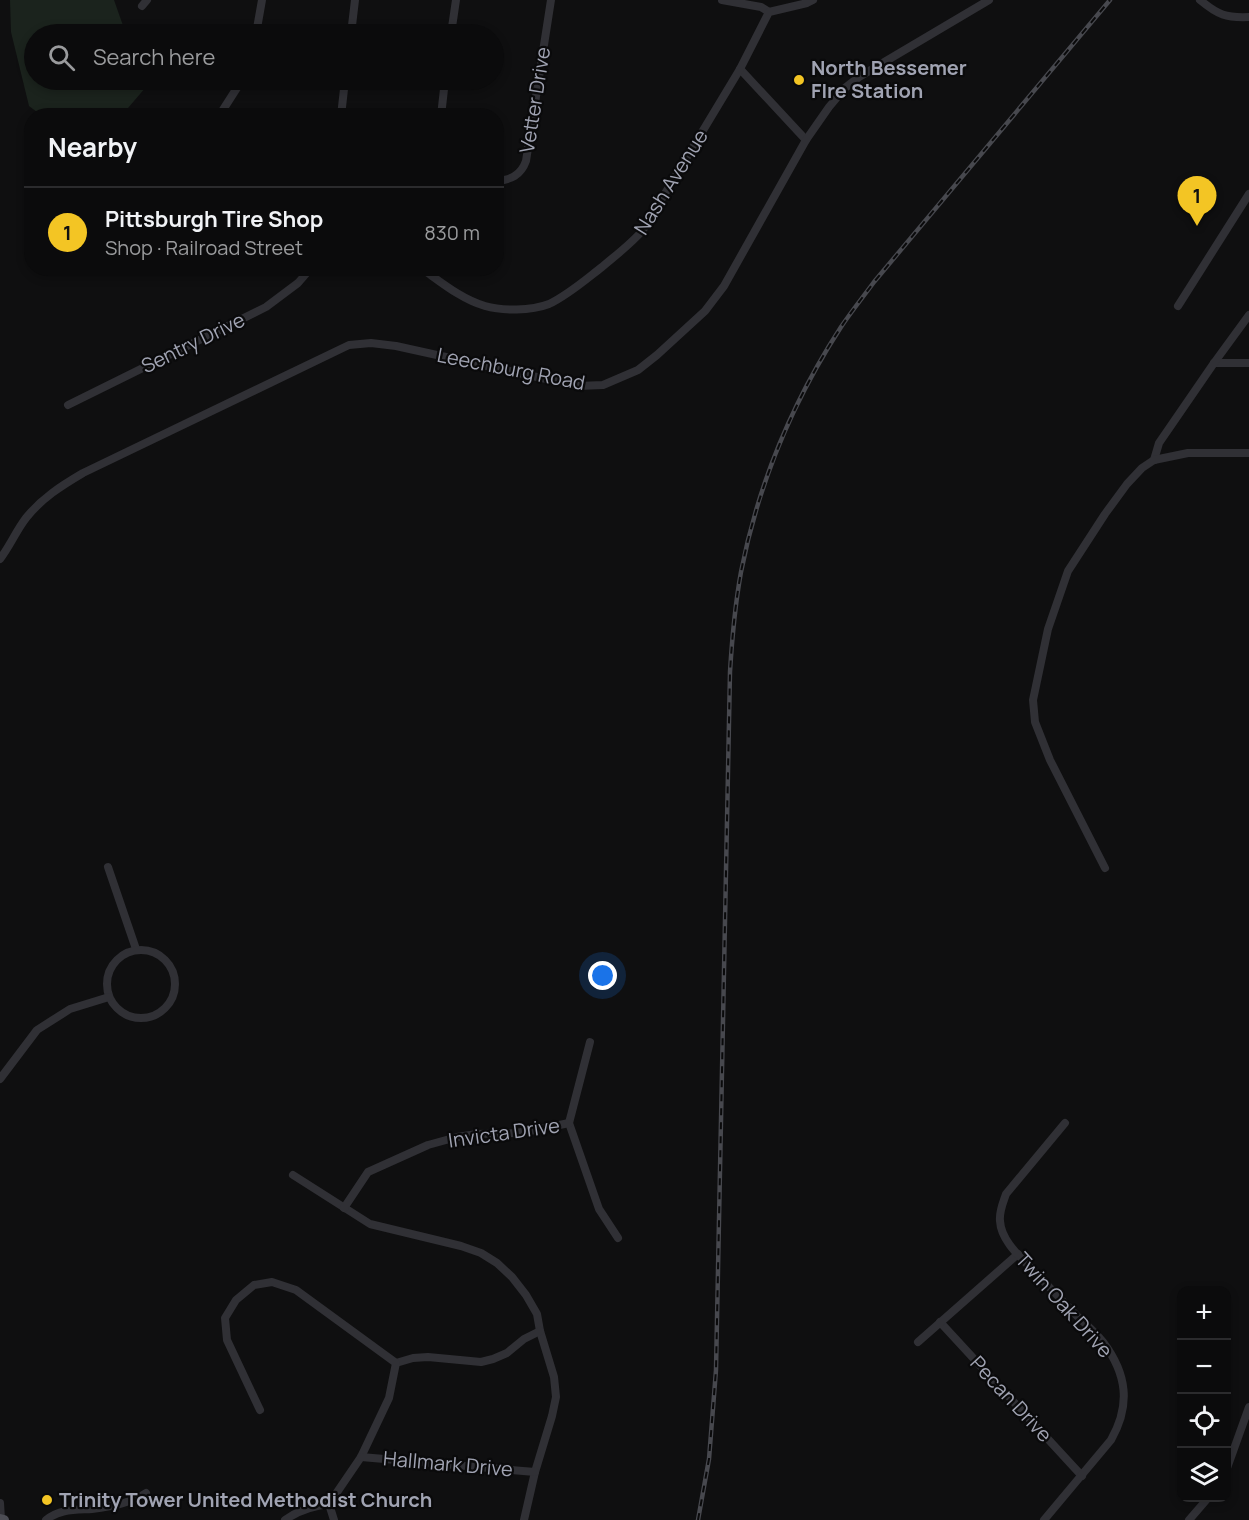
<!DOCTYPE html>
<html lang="en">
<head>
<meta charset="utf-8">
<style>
  :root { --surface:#0b0b0c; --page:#19191a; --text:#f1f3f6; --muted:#9a9b9d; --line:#2b2b2d; --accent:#f3c524 }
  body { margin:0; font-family:Manrope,sans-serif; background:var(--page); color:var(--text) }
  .controls { position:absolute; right:18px; bottom:18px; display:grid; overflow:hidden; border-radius:12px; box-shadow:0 3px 9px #0003 }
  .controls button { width:54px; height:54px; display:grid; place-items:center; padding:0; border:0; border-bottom:2px solid var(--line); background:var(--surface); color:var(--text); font:30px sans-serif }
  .you { position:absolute; left:603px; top:976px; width:21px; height:21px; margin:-15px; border:4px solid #fff; border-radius:50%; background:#1a73e8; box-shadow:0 0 0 9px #1a73e833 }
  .badge { display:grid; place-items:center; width:39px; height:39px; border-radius:50%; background:var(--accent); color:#111; font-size:20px; font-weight:700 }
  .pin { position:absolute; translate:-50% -50px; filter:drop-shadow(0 2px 3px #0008) }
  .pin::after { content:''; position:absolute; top:32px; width:21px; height:18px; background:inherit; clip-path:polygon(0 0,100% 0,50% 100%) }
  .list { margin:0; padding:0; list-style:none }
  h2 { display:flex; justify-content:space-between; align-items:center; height:78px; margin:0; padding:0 24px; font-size:26px }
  h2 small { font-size:20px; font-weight:400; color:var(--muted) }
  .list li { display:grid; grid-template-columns:39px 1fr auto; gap:18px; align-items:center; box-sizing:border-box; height:90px; padding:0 24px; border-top:2px solid var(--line) }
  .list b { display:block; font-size:22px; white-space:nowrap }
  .list p { margin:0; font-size:20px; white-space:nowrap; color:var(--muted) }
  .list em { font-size:20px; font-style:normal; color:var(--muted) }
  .icon { flex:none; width:33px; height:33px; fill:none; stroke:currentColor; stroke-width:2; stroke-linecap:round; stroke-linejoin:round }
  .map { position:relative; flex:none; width:1249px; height:1520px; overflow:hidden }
  .search { position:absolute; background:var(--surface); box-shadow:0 3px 9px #0003; left:24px; top:24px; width:480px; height:66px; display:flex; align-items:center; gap:15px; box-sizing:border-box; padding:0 21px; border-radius:33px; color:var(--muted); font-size:22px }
  .panel { position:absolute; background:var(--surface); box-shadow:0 3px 9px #0003; left:24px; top:108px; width:480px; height:168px; border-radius:24px }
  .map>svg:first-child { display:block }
  .green { fill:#1b231d }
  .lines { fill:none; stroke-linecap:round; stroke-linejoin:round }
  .minor { stroke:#303035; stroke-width:8 }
  .major { stroke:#4c4d54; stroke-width:10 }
  .rail-casing { stroke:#47484e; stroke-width:4.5 }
  .rail { stroke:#0a0a0b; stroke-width:2; stroke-dasharray:7; stroke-linecap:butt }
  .poi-dot { fill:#f3c524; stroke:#0a0a0b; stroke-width:2 }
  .labels { text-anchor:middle; stroke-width:4.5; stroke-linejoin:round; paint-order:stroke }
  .poi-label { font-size:20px; font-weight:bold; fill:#a0a3b2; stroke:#0a0a0b; text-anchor:start }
  .street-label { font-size:20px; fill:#a0a3b2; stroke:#0a0a0b }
</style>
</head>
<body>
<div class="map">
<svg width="1249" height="1520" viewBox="0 0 1249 1520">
  <rect width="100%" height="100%" fill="#0f0f10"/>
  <!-- green -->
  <polygon class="green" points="10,0 114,0 126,34 34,34 34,80 143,80 146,87 122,115 41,115 29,106 11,32"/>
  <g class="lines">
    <!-- minor -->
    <g class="minor">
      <polyline points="722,0 761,7 769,12"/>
      <path d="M1200,0c18,15 26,18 49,17"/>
      <polyline points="142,6 147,0"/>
      <polyline points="256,34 262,0"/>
      <polyline points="351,34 355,0"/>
      <polyline points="451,34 456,0"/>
      <polyline points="740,69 806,140"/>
      <polyline points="219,116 242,80"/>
      <polyline points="341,116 345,80"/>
      <polyline points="441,116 445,80"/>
      <path d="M496,181c15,-1 25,-6 30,-20l25,-161"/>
      <path d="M421,268c20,14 40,31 64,38 17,5 46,5 64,-2 19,-9 36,-24 53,-37 14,-12 29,-23 41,-37l97,-161 29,-57 38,-9 6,-3"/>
      <polyline points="1178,306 1249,194"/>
      <polyline points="1214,363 1249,363"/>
      <polyline points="68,405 266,307 298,283 311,268"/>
      <polyline points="1154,460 1159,443 1214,363 1249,315"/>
      <path d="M0,559c10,-13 16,-28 26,-41 16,-20 35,-32 57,-45l266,-128 22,-2 25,3 182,40 25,-1 35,-15 19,-15 48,-44 19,-25 82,-146 23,-33 16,-19 14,-11 130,-77"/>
      <polyline points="108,867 136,949"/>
      <polyline points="1105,868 1050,760 1035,722 1033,700 1048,629 1068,571 1105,514 1127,484 1142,468 1154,460 1188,453 1249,453"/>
      <circle cx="141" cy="984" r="34"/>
      <polyline points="0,1079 37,1030 70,1009 109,997"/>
      <polyline points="569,1123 599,1209 618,1238"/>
      <polyline points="569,1123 590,1042"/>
      <polyline points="293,1175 370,1224 461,1246 481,1253 497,1263 512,1277 526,1295 537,1314 540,1331 554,1377 556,1397 552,1416 535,1472 524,1520"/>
      <polyline points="344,1208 368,1172 428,1145 457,1137 477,1134 515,1133 536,1130 569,1123"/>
      <polyline points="940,1322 1082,1476"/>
      <polyline points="918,1342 1018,1254"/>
      <polyline points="396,1363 413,1358 428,1357 481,1362 493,1359 507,1353 524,1339 540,1331"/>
      <path d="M260,1410l-33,-70 -2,-22 11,-18 18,-15 18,-3 24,8 100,73 -7,35 -28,59 -32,47c-17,2 -30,6 -44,16"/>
      <polyline points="361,1457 535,1472"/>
      <polyline points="1226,1471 1249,1407"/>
      <polyline points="0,1503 1,1519"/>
      <polyline points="329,1504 334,1520"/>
      <path d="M46,1520c13,-11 29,-10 46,-11 18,-2 39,-6 54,-16"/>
      <path d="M1044,1520l67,-80c20,-35 16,-66 -8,-98 -7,-9 -17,-18 -26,-26 -16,-17 -32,-33 -48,-50 -12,-12 -28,-27 -29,-45 -1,-10 3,-18 6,-27l59,-71"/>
      <polyline points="1189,1520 1208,1498"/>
    </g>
    <!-- major -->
    <polyline class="major" points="0,1519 4,1520"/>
    <!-- rail casing -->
    <g class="rail-casing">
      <path id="rail" d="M698,1520l11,-61 7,-89 14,-698c2,-33 5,-67 11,-100 17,-87 52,-171 100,-245 10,-15 22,-30 33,-45l236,-282"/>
    </g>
    <!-- rail -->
    <use href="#rail" class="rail"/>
  </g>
  <!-- markers -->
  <g class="poi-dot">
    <circle cx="799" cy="80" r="6"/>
    <circle cx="47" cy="1500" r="6"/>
  </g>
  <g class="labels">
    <!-- poi labels -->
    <g class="poi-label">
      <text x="811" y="75">North Bessemer<tspan x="811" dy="23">FIre Station</tspan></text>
      <text x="59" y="1507">Trinity Tower United Methodist Church</text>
    </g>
    <!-- street labels -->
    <g class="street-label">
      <text transform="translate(535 100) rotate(-81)" y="7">Vetter Drive</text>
      <text transform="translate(671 182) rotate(-58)" y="7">Nash Avenue</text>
      <text transform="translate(193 343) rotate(-26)" y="7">Sentry Drive</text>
      <text transform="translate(511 369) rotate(11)" y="7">Leechburg Road</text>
      <text transform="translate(504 1133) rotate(-8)" y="7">Invicta Drive</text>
      <text transform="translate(1064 1305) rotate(48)" y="7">Twin Oak Drive</text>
      <text transform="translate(1011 1399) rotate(47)" y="7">Pecan Drive</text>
      <text transform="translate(448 1464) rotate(5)" y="7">Hallmark Drive</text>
    </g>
  </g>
</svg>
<div class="controls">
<button>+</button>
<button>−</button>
<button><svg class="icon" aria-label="locate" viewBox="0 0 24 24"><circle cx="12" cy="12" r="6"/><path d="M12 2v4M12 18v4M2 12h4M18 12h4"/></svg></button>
<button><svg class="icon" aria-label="layers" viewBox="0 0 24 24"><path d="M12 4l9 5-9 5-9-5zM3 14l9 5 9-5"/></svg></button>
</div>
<div class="you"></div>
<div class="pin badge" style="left:1197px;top:226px">1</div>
<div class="search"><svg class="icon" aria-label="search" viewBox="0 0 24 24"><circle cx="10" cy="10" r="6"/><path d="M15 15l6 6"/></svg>Search here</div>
<section class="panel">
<h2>Nearby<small></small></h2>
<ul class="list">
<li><span class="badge">1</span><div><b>Pittsburgh Tire Shop</b><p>Shop · Railroad Street</p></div><em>830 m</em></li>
</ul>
</section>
</div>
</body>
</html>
